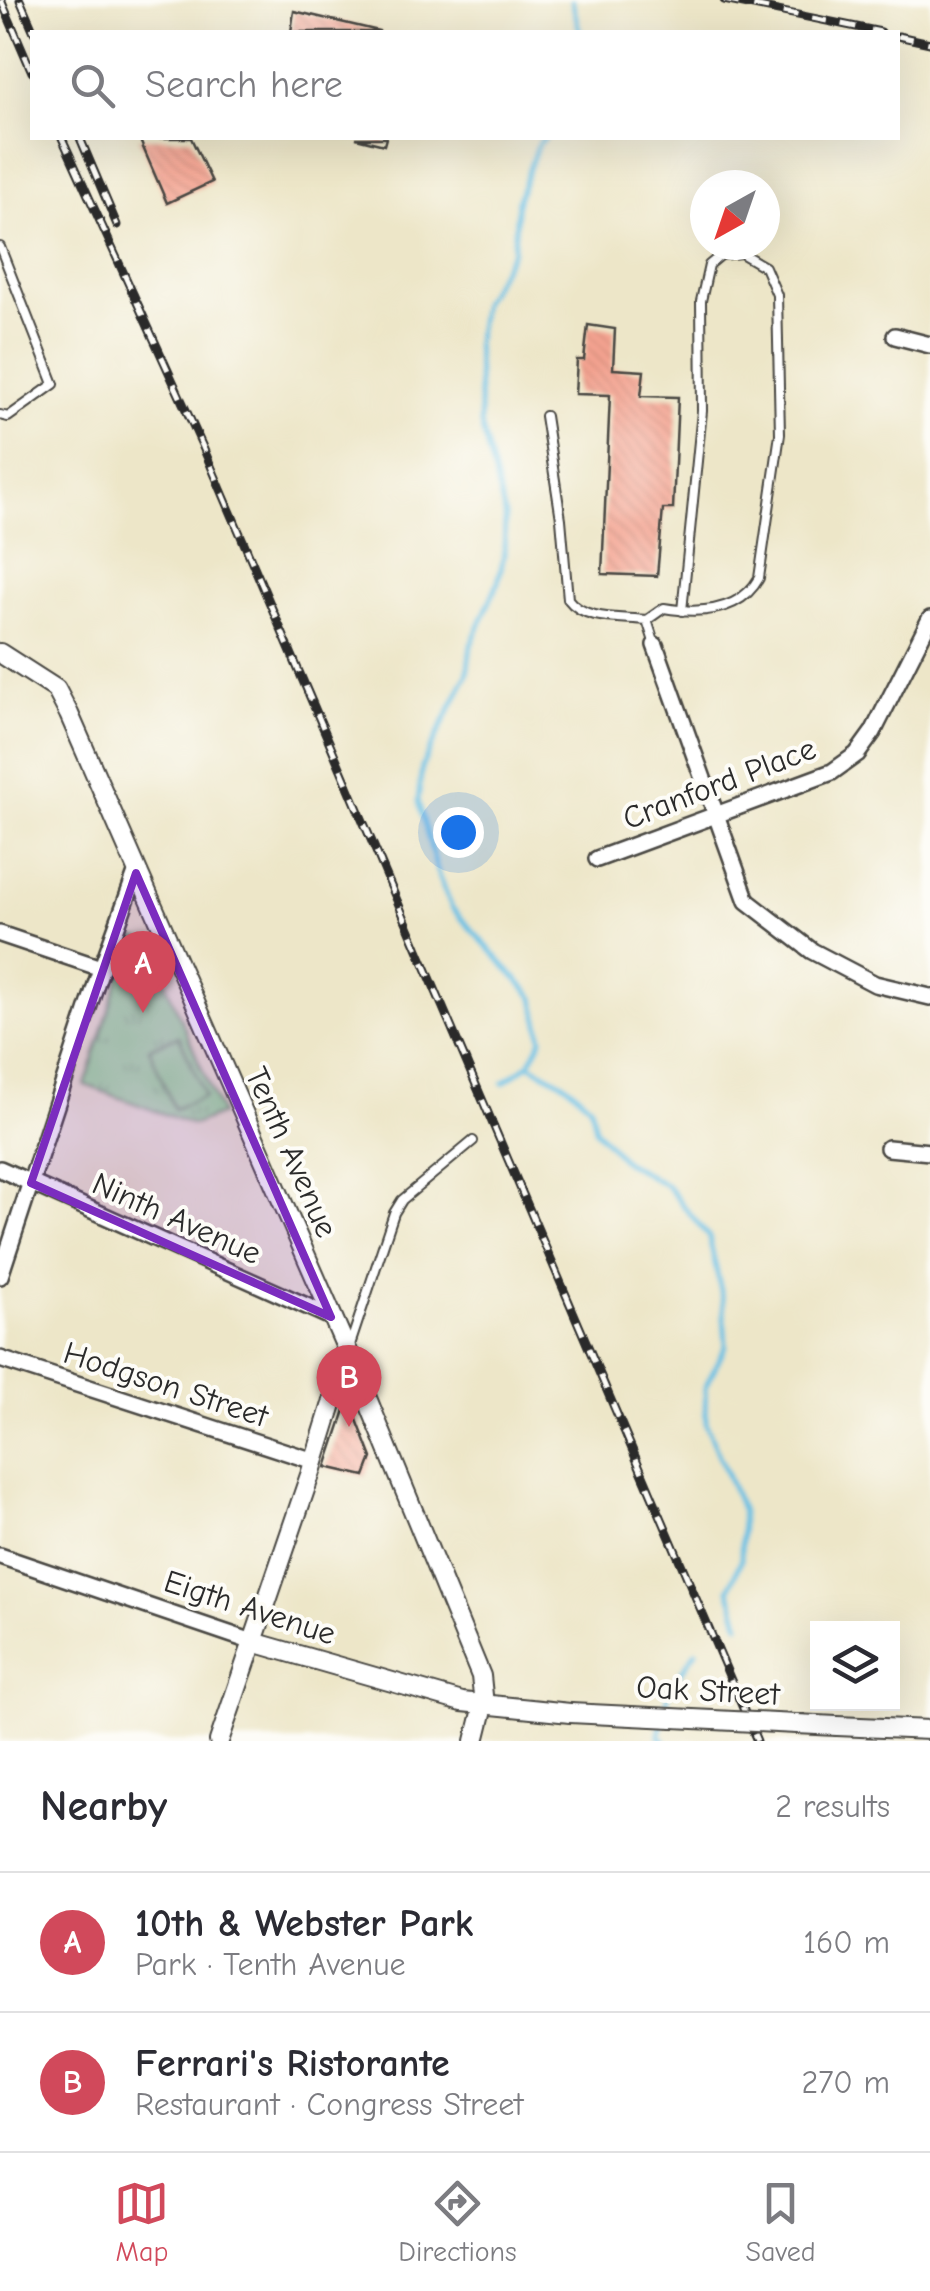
<!DOCTYPE html>
<html lang="en">
<head>
<meta charset="utf-8">
<style>
  :root { --surface:#fff; --page:#f2f2f3; --text:#2b2b33; --muted:#7c7c81; --line:#e1e1e2; --accent:#d1495b }
  body { margin:0; font-family:"Comic Neue",sans-serif; background:var(--page); color:var(--text) }
  .controls { position:absolute; right:30px; bottom:30px; display:grid; overflow:hidden; border-radius:0px; box-shadow:0 10px 40px #0002 }
  .controls button { width:90px; height:90px; display:grid; place-items:center; padding:0; border:0; border-bottom:2px solid var(--line); background:var(--surface); color:var(--text); font:50px sans-serif }
  .compass { position:absolute; left:690px; top:170px; width:90px; height:90px; border-radius:50%; background:var(--surface); box-shadow:0 10px 40px #0002; rotate:220deg }
  .you { position:absolute; left:458px; top:832px; width:35px; height:35px; margin:-25px; border:8px solid #fff; border-radius:50%; background:#1a73e8; box-shadow:0 0 0 15px #1a73e833 }
  .badge { display:grid; place-items:center; width:65px; height:65px; border-radius:50%; background:var(--accent); color:#fff; font-size:32px; font-weight:700 }
  .pin { position:absolute; translate:-50% -82px; filter:drop-shadow(0 2px 5px #0008) }
  .pin::after { content:''; position:absolute; top:52px; width:35px; height:30px; background:inherit; clip-path:polygon(0 0,100% 0,50% 100%) }
  .list { margin:0; padding:0; list-style:none }
  h2 { display:flex; justify-content:space-between; align-items:center; height:130px; margin:0; padding:0 40px; font-size:42px }
  h2 small { font-size:32px; font-weight:400; color:var(--muted) }
  .list li { display:grid; grid-template-columns:65px 1fr auto; gap:30px; align-items:center; box-sizing:border-box; height:140px; padding:0 40px; border-top:2px solid var(--line) }
  .list b { display:block; font-size:38px; white-space:nowrap }
  .list p { margin:0; font-size:32px; white-space:nowrap; color:var(--muted) }
  .list em { font-size:32px; font-style:normal; color:var(--muted) }
  .icon { flex:none; width:55px; height:55px; fill:none; stroke:currentColor; stroke-width:2; stroke-linecap:round; stroke-linejoin:round }
  .map { position:relative; flex:none; width:930px; height:1741px; overflow:hidden }
  .search { position:absolute; background:var(--surface); box-shadow:0 10px 40px #0002; left:30px; right:30px; top:30px; height:110px; display:flex; align-items:center; gap:25px; box-sizing:border-box; padding:0 35px; border-radius:0px; color:var(--muted); font-size:38px }
  .sheet { height:410px; background:var(--surface) }
  nav { display:flex; justify-content:space-around; align-items:center; box-sizing:border-box; height:140px; border-top:2px solid var(--line); background:var(--surface); font-size:28px; color:var(--muted) }
  nav a { display:grid; justify-items:center; gap:5px }
  nav .on { color:var(--accent) }
  .map>svg:first-child { display:block }
  .grass { fill:url(#grass-tufts); stroke:#61835f; stroke-width:2.5 }
  .pitch { fill:#97db93; stroke:#61835f; stroke-width:2.5 }
  .lines { fill:none; stroke-linecap:round; stroke-linejoin:round }
  .stream { stroke:#67c0e4; stroke-width:5 }
  .building { fill:url(#building-back-hatch) }
  .service-casing { stroke:#484743; stroke-width:12 }
  .minor-casing { stroke:#484743; stroke-width:20 }
  .tertiary-casing { stroke:#484743; stroke-width:22 }
  .service { stroke:#fff; stroke-width:8 }
  .minor { stroke:#fff; stroke-width:15 }
  .tertiary { stroke:#fff; stroke-width:18 }
  .rail-casing { stroke:#2b2b2b; stroke-width:9 }
  .rail { stroke:#fdfcf7; stroke-width:5; stroke-dasharray:15; stroke-linecap:butt }
  .tertiary-bridge-casing { stroke:#484743; stroke-width:22; stroke-linecap:butt }
  .tertiary-bridge { stroke:#fff; stroke-width:18 }
  .marked { fill:#7b2cbf; fill-opacity:0.2; stroke:#7b2cbf; stroke-width:8; stroke-linejoin:round }
  .labels { text-anchor:middle; stroke-width:8; stroke-linejoin:round; paint-order:stroke }
  .street-label { font-size:32px; fill:#2b2b2b; stroke:#fdfcf7 }
</style>
</head>
<body>
<div class="map">
<svg width="930" height="1741" viewBox="0 0 930 1741">
  <defs>
    <pattern id="grass-tufts" width="24" height="20" patternUnits="userSpaceOnUse" patternTransform="scale(2.5)"><rect width="24" height="20" fill="#97db93"/><path d="M3 7l-1-3M5 7V3M7 7l1-3M15 17l-1-3M17 17v-4M19 17l1-3" fill="none" stroke="#82bc7f"/></pattern>
    <pattern id="building-back-hatch" width="6" height="6" patternUnits="userSpaceOnUse" patternTransform="scale(2.5)"><rect width="6" height="6" fill="#f4a390"/><path d="M-1 5l2 2M0 0l6 6M5-1l2 2" fill="none" stroke="#d18c7c"/></pattern>
  </defs>
  <rect width="100%" height="100%" fill="#fdfcf7"/>
  <filter id="ink" filterUnits="userSpaceOnUse"><feTurbulence type="fractalNoise" baseFrequency=".01" numOctaves="2"/><feDisplacementMap in="SourceGraphic" scale="20" xChannelSelector="R" yChannelSelector="G"/><feConvolveMatrix kernelMatrix="1 2 1 2 8 2 1 2 1" color-interpolation-filters="sRGB"/></filter>
  <filter id="wash" filterUnits="userSpaceOnUse"><feTurbulence type="fractalNoise" baseFrequency=".0048" numOctaves="4" result="noise"/><feDisplacementMap in="SourceGraphic" scale="40" xChannelSelector="R" yChannelSelector="G"/><feGaussianBlur stdDeviation="2.25" result="paint"/><feColorMatrix in="noise" values="0 0 0 0 0 0 0 0 0 0 0 0 0 0 0 0 0 1.4 0 .05"/><feComposite in="paint" operator="in"/></filter>
  <g filter="url(#wash)">
    <rect width="100%" height="100%" fill="#ede6c8"/>
    <!-- grass -->
    <polygon class="grass" points="132,937 148,941 221,1114 193,1125 85,1085"/>
    <!-- pitch -->
    <polygon class="pitch" points="179,1036 205,1096 174,1109 149,1048"/>
    <g class="lines">
      <!-- stream -->
      <g class="stream">
        <polyline points="572,1 580,32"/>
        <polyline points="545,138 538,144 518,199 513,251 482,303 476,342 481,425 505,515 504,555 498,582 471,645 467,675 422,766 418,801 439,878 452,908 534,998 542,1039 529,1064 567,1085 590,1105 595,1129 624,1161 667,1186 709,1237 723,1300 726,1346 705,1387 706,1424 742,1511 741,1560 729,1589 740,1624"/>
        <polyline points="503,1083 529,1064"/>
        <polyline points="665,1741 659,1736 669,1689 696,1651"/>
      </g>
    </g>
    <g id="blocks">
      <!-- building -->
      <g class="building">
        <polygon points="294,11 379,31 379,32 291,32"/>
        <polygon points="139,138 191,138 212,182 167,203"/>
        <polygon points="356,138 386,138 384,145"/>
        <polygon points="588,325 615,329 613,369 644,371 641,396 678,397 673,509 663,509 657,576 602,574 610,395 575,394 577,360 584,360"/>
        <polygon points="346,1407 352,1407 372,1458 365,1476 326,1467"/>
      </g>
    </g>
  </g>
  <g filter="url(#ink)">
    <use href="#blocks" fill-opacity="0" stroke="#484743" stroke-width="2.5"/>
    <g class="lines">
      <!-- service casing -->
      <g class="service-casing">
        <g id="service">
          <polyline points="0,247 54,384 8,417 0,415"/>
          <path d="M545,416l16,103 7,80c16,22 53,18 79,21l8,25"/>
          <path d="M647,620l17,-12c36,6 76,4 95,-30l21,-144 -3,-139 -12,-28 -24,-14 -20,2 -12,10 -8,36 1,110 -20,200"/>
          <polyline points="349,1348 394,1213 402,1200 473,1141"/>
        </g>
      </g>
      <!-- minor casing -->
      <g class="minor-casing">
        <g id="minor">
          <polyline points="895,336 930,345"/>
          <polyline points="655,645 747,901 812,951 875,984 930,997"/>
          <polyline points="597,859 832,772 857,754 873,732 930,619"/>
          <polyline points="0,934 101,968"/>
          <polyline points="888,1148 930,1152"/>
          <polyline points="0,1169 331,1317"/>
          <polyline points="0,1276 98,978 136,873"/>
          <polyline points="0,1359 314,1461"/>
          <polyline points="0,1556 253,1642"/>
        </g>
      </g>
      <!-- tertiary casing -->
      <g class="tertiary-casing">
        <g id="tertiary">
          <polyline points="0,653 56,689 69,714 348,1352 481,1676 484,1705 475,1741"/>
          <polyline points="253,1642 462,1702 570,1713"/>
          <polyline points="837,1726 930,1730"/>
          <polyline points="219,1741 310,1475 348,1352"/>
        </g>
      </g>
      <!-- service -->
      <use href="#service" class="service"/>
      <!-- minor -->
      <use href="#minor" class="minor"/>
      <!-- tertiary -->
      <use href="#tertiary" class="tertiary"/>
      <!-- rail casing -->
      <g class="rail-casing">
        <g id="rail">
          <polyline points="1,0 32,72"/>
          <polyline points="20,0 34,32"/>
          <polyline points="724,0 881,32"/>
          <polyline points="898,36 930,43"/>
          <polyline points="62,138 202,445 757,1741"/>
          <polyline points="80,138 117,225"/>
        </g>
      </g>
      <!-- rail -->
      <use href="#rail" class="rail"/>
      <!-- tertiary-bridge casing -->
      <g class="tertiary-bridge-casing">
        <polyline id="tertiary-bridge" points="570,1713 837,1726"/>
      </g>
      <!-- tertiary-bridge -->
      <use href="#tertiary-bridge" class="tertiary-bridge"/>
    </g>
  </g>
  <!-- marked area -->
  <path class="marked" d="M136,873l195,444 -300,-134z"/>
  <g class="labels">
    <!-- street labels -->
    <g class="street-label">
      <text transform="translate(719 783) rotate(-21)" y="11">Cranford Place</text>
      <text transform="translate(292 1152) rotate(66)" y="11">Tenth Avenue</text>
      <text transform="translate(177 1218) rotate(24)" y="11">Ninth Avenue</text>
      <text transform="translate(166 1384) rotate(18)" y="11">Hodgson Street</text>
      <text transform="translate(250 1607) rotate(18)" y="11">Eigth Avenue</text>
      <text transform="translate(708 1690) rotate(3)" y="11">Oak Street</text>
    </g>
  </g>
</svg>
<div class="controls">
<button><svg class="icon" aria-label="layers" viewBox="0 0 24 24"><path d="M12 4l9 5-9 5-9-5zM3 14l9 5 9-5"/></svg></button>
</div>
<svg class="compass" viewBox="-18 -18 36 36"><path d="M0-13l5 13h-10z" fill="#e53935"/><path d="M0 13l5-13h-10z" fill="#7c7c81"/></svg>
<div class="you"></div>
<div class="pin badge" style="left:143px;top:1013px">A</div>
<div class="pin badge" style="left:349px;top:1427px">B</div>
<div class="search"><svg class="icon" aria-label="search" viewBox="0 0 24 24"><circle cx="10" cy="10" r="6"/><path d="M15 15l6 6"/></svg>Search here</div>
</div>
<section class="sheet">
<h2>Nearby<small>2 results</small></h2>
<ul class="list">
<li><span class="badge">A</span><div><b>10th &amp; Webster Park</b><p>Park · Tenth Avenue</p></div><em>160 m</em></li>
<li><span class="badge">B</span><div><b>Ferrari's Ristorante</b><p>Restaurant · Congress Street</p></div><em>270 m</em></li>
</ul>
</section>
<nav>
<a class="on"><svg class="icon" aria-label="map" viewBox="0 0 24 24"><path d="M3 6l6-2 6 2 6-2v14l-6 2-6-2-6 2zM9 4v14M15 6v14"/></svg>Map</a>
<a><svg class="icon" aria-label="directions" viewBox="0 0 24 24"><path d="M12 3l9 9-9 9-9-9zM9 14v-3h6M13 9l2 2-2 2"/></svg>Directions</a>
<a><svg class="icon" aria-label="saved" viewBox="0 0 24 24"><path d="M7 4h10v16l-5-4-5 4z"/></svg>Saved</a>
</nav>
</body>
</html>
